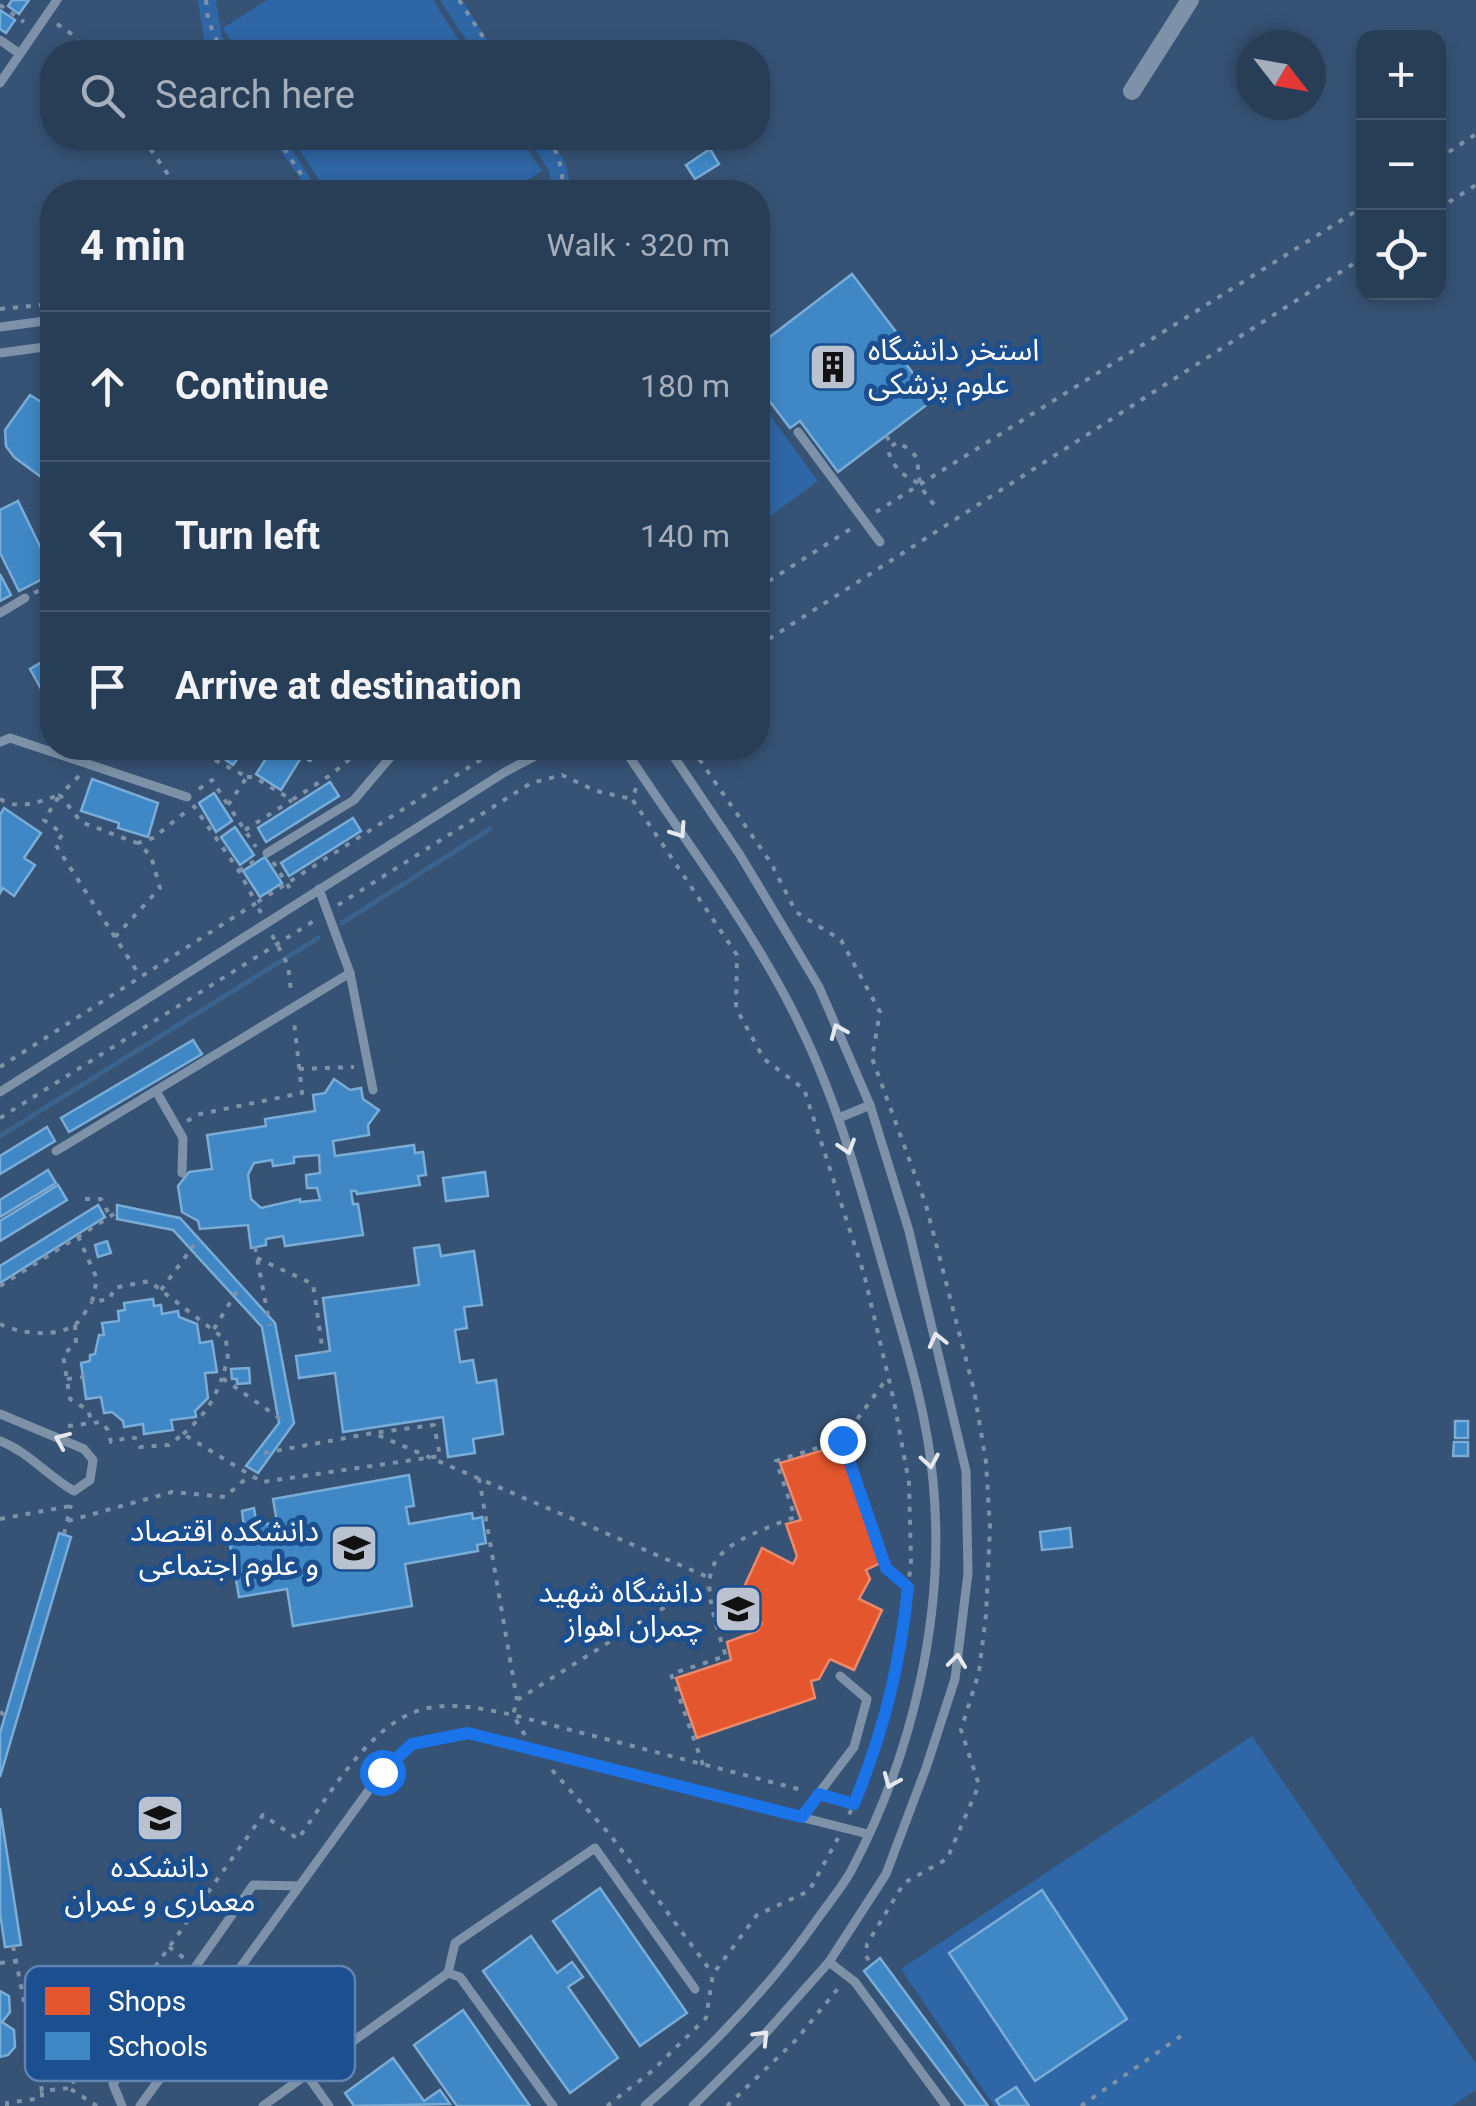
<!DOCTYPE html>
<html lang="en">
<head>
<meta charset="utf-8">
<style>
  :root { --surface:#283e57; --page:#30455d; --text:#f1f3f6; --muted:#a5aeba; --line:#44576d }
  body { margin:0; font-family:Roboto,"Noto Sans Arabic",sans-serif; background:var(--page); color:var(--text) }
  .controls { position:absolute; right:30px; top:30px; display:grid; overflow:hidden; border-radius:20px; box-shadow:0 5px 15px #0003 }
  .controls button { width:90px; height:90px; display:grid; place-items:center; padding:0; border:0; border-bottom:2px solid var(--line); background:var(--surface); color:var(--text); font:50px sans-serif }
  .compass { position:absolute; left:1236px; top:30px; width:90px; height:90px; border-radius:50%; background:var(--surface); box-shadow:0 5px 15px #0003; rotate:121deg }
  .stop { position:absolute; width:30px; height:30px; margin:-22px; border:8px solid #1a73e8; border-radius:50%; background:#fff }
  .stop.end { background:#1a73e8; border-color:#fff; box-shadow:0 2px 10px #0008 }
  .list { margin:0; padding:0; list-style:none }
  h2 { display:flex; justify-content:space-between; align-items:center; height:130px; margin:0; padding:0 40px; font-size:42px }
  h2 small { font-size:32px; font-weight:400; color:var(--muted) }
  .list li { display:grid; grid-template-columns:65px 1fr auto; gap:30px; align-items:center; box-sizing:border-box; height:150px; padding:0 40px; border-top:2px solid var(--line) }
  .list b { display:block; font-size:38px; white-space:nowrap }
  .list em { font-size:32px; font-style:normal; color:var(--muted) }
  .icon { flex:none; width:55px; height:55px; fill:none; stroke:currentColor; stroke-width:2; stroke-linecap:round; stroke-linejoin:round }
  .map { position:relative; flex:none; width:1476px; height:2106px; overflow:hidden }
  .search { position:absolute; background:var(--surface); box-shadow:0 5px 15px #0003; left:40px; top:40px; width:730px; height:110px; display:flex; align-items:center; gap:25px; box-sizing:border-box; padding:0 35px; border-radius:40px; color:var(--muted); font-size:38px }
  .panel { position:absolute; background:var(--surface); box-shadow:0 5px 15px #0003; left:40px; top:180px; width:730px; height:580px; border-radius:40px }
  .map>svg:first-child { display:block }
  .green { fill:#2f66a5 }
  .shops { fill:#e4572e; stroke:#ec896d; stroke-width:2.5 }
  .schools { fill:#3f88c5; stroke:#79acd6; stroke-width:2.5; fill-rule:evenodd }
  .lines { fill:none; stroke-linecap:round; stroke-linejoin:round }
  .stream { stroke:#3b618d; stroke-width:5 }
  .path { stroke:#7d92a8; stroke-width:4; stroke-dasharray:5 8; stroke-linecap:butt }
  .service { stroke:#7d92a8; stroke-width:9 }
  .minor { stroke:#7d92a8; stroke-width:18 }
  .oneway { stroke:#e5e9ee }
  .route { stroke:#1a73e8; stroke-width:12 }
  .labels { text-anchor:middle; stroke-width:10; stroke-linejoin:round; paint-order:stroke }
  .poi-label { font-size:30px; fill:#fff; stroke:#1b4f8f; text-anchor:end }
  .key { fill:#1b4f8f; stroke:#5f84b1; stroke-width:2.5 }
  .key-label { font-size:28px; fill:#fff }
</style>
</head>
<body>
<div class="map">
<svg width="1476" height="2106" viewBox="0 0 1476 2106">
  <rect width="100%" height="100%" fill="#365274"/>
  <!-- green -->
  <g class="green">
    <polygon points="198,0 216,0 222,37 232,52 211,52 205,45"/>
    <polygon points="267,0 433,0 466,52 238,52 223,28"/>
    <polygon points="440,0 462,0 495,52 474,52"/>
    <polygon points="271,138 285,138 319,192 310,192"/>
    <polygon points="292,138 520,138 542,171 508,192 327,192"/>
    <polygon points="528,138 550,138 565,162 572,192 554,192 548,169"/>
    <polygon points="758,399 818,481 758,525 758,398"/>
    <polygon points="1252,1736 1476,2064 1476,2090 1452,2106 994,2106 901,1969"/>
  </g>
  <!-- shops -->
  <polygon class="shops" points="840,1445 880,1563 866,1570 870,1579 859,1599 882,1610 854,1670 830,1659 819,1679 811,1681 815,1698 697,1738 676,1678 731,1660 727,1642 757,1631 762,1623 734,1609 762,1548 793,1564 797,1556 786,1524 801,1520 780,1463"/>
  <!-- schools -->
  <g class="schools">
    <polygon points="12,0 29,0 19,14 8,6"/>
    <polygon points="0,10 15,20 6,33 0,29"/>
    <polygon points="710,149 719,164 695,179 686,165"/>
    <polygon points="852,274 903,341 894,348 933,400 838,472 800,421 790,428 758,386 758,346"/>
    <polygon points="30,395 43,403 47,395 52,398 52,485 14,457 6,446 5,430"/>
    <polygon points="18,501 52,571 52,574 19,591 0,553 0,510"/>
    <polygon points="0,574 11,595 0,601"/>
    <polygon points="52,656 52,691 45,696 30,669"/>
    <polygon points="230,748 245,748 233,765 223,758"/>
    <polygon points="252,748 319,748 310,761 302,756 281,790 256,774 267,757"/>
    <polygon points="92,779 158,803 148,837 118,828 119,823 81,811"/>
    <polygon points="330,782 339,796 266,842 258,828"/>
    <polygon points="214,793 232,821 216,832 199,803"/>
    <polygon points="4,808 41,833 24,858 35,865 14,896 3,888 0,893 0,815"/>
    <polygon points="353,818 361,831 289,876 281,863"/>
    <polygon points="235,827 254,855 240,865 221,837"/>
    <polygon points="265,857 282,883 260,897 243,871"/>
    <polygon points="193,1040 202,1054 69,1132 61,1118"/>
    <path d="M334,1079l16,11 11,-2 2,11 16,11 -11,15 1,10 -36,6 2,15 79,-11 1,8 8,-1 3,23 -8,1 2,9 -63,9 -1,-3h-5l2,13h5l5,31 -78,11 -2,-10 -17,3v6l-15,3 -3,-23 -48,4 -2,-8 -16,-9 -4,-26 11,-14 23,-3 -5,-34 59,-9 -1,-7 50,-8 -2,-16 12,-2zM319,1155l1,18 -14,2 1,13h10l3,12 -20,2v-3l-39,9 -10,-9 -3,-24 6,-12 18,-3 1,6 21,-3v-6z"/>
    <polygon points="47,1127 55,1141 0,1174 0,1156"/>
    <polygon points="48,1170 56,1183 0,1217 0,1200"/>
    <polygon points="485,1172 488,1196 446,1201 443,1178"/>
    <polygon points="58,1185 67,1200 0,1241 0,1221"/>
    <polygon points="98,1205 105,1217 0,1283 0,1266"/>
    <polygon points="117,1205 180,1218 275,1323 294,1423 258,1473 246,1466 279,1423 262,1327 173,1230 117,1219"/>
    <polygon points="107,1241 111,1253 98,1257 95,1245"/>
    <polygon points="439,1245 441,1256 474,1251 482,1305 464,1307 467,1328 455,1330 460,1362 473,1360 477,1383 496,1380 503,1434 473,1439 475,1453 448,1457 443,1417 343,1432 335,1373 299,1378 296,1356 330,1351 323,1298 419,1285 414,1248"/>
    <polygon points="153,1299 154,1306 161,1305 162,1314 178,1311 179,1317 197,1324 200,1343 212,1341 217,1372 205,1373 208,1398 195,1411 196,1417 171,1420 173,1430 144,1434 143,1424 124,1427 123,1421 112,1412 104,1413 101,1397 86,1399 81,1363 90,1361 90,1355 95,1354 99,1335 104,1335 102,1323 119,1321 118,1311 125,1310 124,1303"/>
    <polygon points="249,1368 250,1383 237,1384 237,1379 232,1379 231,1369"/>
    <rect x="1455" y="1421" width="13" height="17"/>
    <polygon points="1454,1442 1468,1442 1468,1456 1453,1456"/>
    <polygon points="409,1475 414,1506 406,1507 409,1524 472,1513 473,1519 482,1517 486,1543 477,1545 478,1551 405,1564 412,1606 293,1626 287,1589 239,1597 230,1545 244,1528 242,1511 254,1508 257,1526 277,1522 273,1499"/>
    <polygon points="1070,1528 1072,1547 1042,1550 1040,1532"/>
    <polygon points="59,1533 71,1537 0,1777 0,1733"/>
    <polygon points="0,1808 21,1945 5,1947 0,1913"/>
    <polygon points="600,1888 687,2013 640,2046 553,1921"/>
    <polygon points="1042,1890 1127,2019 1035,2081 949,1953"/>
    <polygon points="531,1936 557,1973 572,1962 583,1977 568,1987 618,2058 570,2093 483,1971"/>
    <polygon points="880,1958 944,2045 988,2106 966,2106 864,1971"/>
    <polygon points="0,1991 9,1996 10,2012 2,2022 14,2030 15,2047 8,2055 0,2057"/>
    <polygon points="463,2010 530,2106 457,2106 414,2045"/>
    <polygon points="393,2058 424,2101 440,2090 450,2104 354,2106 345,2093"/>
    <polygon points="1016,2087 1029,2106 1000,2106 996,2100"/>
  </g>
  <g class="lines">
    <!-- stream -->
    <g class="stream">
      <polyline points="342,923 490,829"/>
      <polyline points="0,1136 318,938"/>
    </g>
    <!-- path -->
    <g class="path">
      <polyline points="206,0 208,20 222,52"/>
      <polyline points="459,0 493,52"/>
      <polyline points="0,5 24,22"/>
      <polyline points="57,24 73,35 85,52"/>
      <polyline points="143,138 180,192"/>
      <polyline points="277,138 313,192"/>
      <path d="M548,138c11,15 16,36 14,54"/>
      <polyline points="1438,159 1476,134"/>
      <polyline points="1438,209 1476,185"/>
      <polyline points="0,309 52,304"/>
      <polyline points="886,436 893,445"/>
      <path d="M918,483c-16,-8 -26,-16 -30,-34l9,-7c30,16 16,20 24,43 2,7 10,16 15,22"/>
      <polyline points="876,512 1364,206"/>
      <polyline points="758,588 852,528"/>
      <polyline points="34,593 52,584"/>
      <polyline points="758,646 1364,257"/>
      <polyline points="192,748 247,777 228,805 256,847"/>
      <polyline points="697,748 695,753 771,863 796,912 841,940 880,1012 872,1058 926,1205 974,1390 986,1462 990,1527 986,1615 979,1672 961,1730 979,1785 947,1859 904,1883 867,1944 866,1956 872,1965"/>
      <polyline points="79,776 60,795 81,822 137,843"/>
      <polyline points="247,777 254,777 292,800 332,774 363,748"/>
      <polyline points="636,788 632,799 737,955 736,1008 764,1059 804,1089 864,1274 894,1401 909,1483 911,1561 902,1647 880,1739 849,1815"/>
      <polyline points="199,789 212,780 228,805"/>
      <path d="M0,799c19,12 40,2 60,-4l-16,25 19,14 -8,10 85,132"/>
      <polyline points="245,830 292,800"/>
      <polyline points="273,862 292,892"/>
      <polyline points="239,871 256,860"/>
      <polyline points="338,905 531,783 562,775 596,791 632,799"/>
      <polyline points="261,913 256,903 499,748"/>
      <polyline points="272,935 288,965 291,991"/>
      <polyline points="115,937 160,888 151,856 138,843 153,838 188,810"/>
      <polyline points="0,1067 256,903 239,871 193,805"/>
      <polyline points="299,1069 354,1067"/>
      <polyline points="0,1118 317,919"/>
      <polyline points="187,1121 200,1114 302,1093 294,1021"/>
      <polyline points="85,1199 101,1199 110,1216"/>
      <polyline points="78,1236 97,1279 92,1302 110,1299 114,1288 149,1281 226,1340 228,1359 222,1378 285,1422"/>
      <polyline points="255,1247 270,1326"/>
      <polyline points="257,1258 313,1284 323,1353"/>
      <polyline points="0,1286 117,1212"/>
      <polyline points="161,1290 194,1245"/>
      <path d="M0,1324c20,10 60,15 78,-2 5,-6 10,-14 14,-20"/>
      <polyline points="75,1325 76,1343 63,1355 70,1399 88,1410 92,1423"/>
      <polyline points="214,1329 237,1291"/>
      <polyline points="67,1379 83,1377"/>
      <polyline points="68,1426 101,1422 108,1430 111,1442 131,1437 138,1439 140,1447 169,1445 183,1434 262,1482 440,1456 434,1425 373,1433"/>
      <path d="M183,1434c20,-17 30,-31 39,-56"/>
      <polyline points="842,1440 888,1377"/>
      <polyline points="264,1453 373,1433 710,1578"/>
      <polyline points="479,1478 517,1700"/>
      <polyline points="0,1519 70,1506"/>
      <polyline points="68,1521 172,1492 225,1497 250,1475"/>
      <polyline points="64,1534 71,1505"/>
      <polyline points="0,1712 10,1719"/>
      <polyline points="525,1735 513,1715 517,1700 692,1590 707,1588"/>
      <path d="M703,1765l-32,-91 55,-18c-32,-95 -22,-105 69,-139l-19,-56 66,-21 44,128 20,17"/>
      <polyline points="552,1770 611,1836 713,1974"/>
      <polyline points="830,1798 854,1804"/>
      <polyline points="13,1946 42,2091 69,2088"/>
      <polyline points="169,1947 184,1958"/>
      <polyline points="0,1963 16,1961"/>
      <polyline points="7,2106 7,2103 42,2098 42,2091"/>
      <path d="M97,2106l-28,-18 194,-273 35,24c30,-42 70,-113 122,-129 30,-9 64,-1 93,5l293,76"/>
      <polyline points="607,2106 652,2071 706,2018 713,1974 757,1915 809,1891 838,1838"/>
      <polyline points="727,2106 796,2040 840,1986"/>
      <polyline points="1081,2106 1181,2036"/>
    </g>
    <!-- service -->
    <g class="service">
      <polyline points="0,40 20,54"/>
      <polyline points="0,83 57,0"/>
      <polyline points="0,327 52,320"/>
      <polyline points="0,353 52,346"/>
      <polyline points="798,432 880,542"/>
      <polyline points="0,613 25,598"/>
      <polyline points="0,742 10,738 187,797"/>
      <polyline points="599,748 617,751 634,748"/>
      <polyline points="668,748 740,855 819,987 870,1105 909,1231 966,1471 968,1573 955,1679 926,1768 886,1874 829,1962 764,2035 693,2106"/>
      <path d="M625,750c61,93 132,183 179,284 36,76 58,158 81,239 19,67 42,137 48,208 13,132 -20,273 -82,390 -10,18 -24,34 -35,50 -49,70 -107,129 -171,185"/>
      <polyline points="267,853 354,800 398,748"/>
      <polyline points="350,973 373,1090"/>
      <polyline points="156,1091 183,1138 182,1173"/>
      <polyline points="0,1092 505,772 550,748"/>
      <polyline points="839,1118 870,1105"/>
      <polyline points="56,1151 350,973 319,889"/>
      <path d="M0,1414l84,35 9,11 -3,20 -16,11c-27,-15 -45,-39 -74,-50"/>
      <polyline points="801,1817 854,1747 867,1699 840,1676"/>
      <polyline points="829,1962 855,1982 946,2106"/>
      <polyline points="448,1973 460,1977 553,2106"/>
      <polyline points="307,2075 329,2106"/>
      <polyline points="122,2106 113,2084 253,1885 299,1886"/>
      <polyline points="140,2106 382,1772 413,1744 468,1733 868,1834"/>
      <polyline points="263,2106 448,1973 455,1943 595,1848 695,1989"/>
    </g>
    <!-- minor -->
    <polyline class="minor" points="1132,91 1190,0"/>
  </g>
  <!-- one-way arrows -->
  <defs><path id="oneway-chevron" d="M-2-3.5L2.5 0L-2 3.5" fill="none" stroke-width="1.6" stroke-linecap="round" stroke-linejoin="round" transform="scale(2.5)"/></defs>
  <g class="oneway">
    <use href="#oneway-chevron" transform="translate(679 831) rotate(56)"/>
    <use href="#oneway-chevron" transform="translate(838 1031) rotate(-113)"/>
    <use href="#oneway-chevron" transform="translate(847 1147) rotate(73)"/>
    <use href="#oneway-chevron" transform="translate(937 1340) rotate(-104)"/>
    <use href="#oneway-chevron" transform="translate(62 1440) rotate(-157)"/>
    <use href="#oneway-chevron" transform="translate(930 1461) rotate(80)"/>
    <use href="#oneway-chevron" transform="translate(957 1661) rotate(-83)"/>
    <use href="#oneway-chevron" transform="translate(891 1781) rotate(113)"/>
    <use href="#oneway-chevron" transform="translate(762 2037) rotate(-46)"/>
  </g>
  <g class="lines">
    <!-- route -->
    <path class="route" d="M382,1772l30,-28 56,-11 334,84 17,-23 35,10c30,-74 46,-138 54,-217l-22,-19 -44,-128"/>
  </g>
  <!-- icons -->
  <defs>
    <g id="building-square" transform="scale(2.5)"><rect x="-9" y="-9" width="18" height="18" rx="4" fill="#b9c2ce" stroke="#1b4f8f"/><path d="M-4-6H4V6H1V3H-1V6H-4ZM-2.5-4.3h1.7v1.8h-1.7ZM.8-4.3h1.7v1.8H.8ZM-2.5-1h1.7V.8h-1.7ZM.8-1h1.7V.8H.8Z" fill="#111"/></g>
    <g id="university-square" transform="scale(2.5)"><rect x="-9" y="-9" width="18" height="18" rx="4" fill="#b9c2ce" stroke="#1b4f8f"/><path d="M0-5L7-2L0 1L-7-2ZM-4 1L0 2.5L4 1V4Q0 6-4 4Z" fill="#111"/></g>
  </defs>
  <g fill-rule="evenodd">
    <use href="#building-square" x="833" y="367"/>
    <use href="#university-square" x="354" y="1548"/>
    <use href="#university-square" x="738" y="1609"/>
    <use href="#university-square" x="160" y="1818"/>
  </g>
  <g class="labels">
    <!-- poi labels -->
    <g class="poi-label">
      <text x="868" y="360" text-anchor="start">استخر دانشگاه<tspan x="868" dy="34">علوم پزشکی</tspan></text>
      <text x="319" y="1541">دانشکده اقتصاد<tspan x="319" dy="34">و علوم اجتماعی</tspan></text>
      <text x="703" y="1602">دانشگاه شهید<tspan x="703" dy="34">چمران اهواز</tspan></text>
      <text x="160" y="1877" text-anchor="middle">دانشکده<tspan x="160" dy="34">معماری و عمران</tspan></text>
    </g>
  </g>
  <!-- legend -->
  <rect x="25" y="1966" width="330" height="115" rx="15" class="key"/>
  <rect x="45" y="1987" width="45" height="28" fill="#e4572e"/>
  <rect x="45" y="2032" width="45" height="28" fill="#3f88c5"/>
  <g class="key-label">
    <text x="108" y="2011">Shops</text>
    <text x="108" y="2056">Schools</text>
  </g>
</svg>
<div class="controls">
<button>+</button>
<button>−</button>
<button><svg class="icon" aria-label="locate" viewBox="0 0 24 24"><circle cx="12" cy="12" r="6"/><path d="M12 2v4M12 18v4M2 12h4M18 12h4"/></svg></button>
</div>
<svg class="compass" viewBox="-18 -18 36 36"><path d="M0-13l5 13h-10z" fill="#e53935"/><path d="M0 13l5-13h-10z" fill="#a5aeba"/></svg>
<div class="stop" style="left:382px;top:1772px"></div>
<div class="stop end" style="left:842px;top:1440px"></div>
<div class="search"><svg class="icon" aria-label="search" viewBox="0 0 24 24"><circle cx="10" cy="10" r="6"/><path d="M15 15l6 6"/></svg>Search here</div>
<section class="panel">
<h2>4 min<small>Walk · 320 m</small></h2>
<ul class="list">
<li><svg class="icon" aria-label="ahead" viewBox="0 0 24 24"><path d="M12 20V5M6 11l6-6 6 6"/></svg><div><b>Continue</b></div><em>180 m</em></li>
<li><svg class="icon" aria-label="left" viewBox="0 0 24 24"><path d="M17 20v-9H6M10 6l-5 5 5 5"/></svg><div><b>Turn left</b></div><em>140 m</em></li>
<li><svg class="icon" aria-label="arrive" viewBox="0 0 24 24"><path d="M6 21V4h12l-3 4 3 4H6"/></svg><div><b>Arrive at destination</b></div></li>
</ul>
</section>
</div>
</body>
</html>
